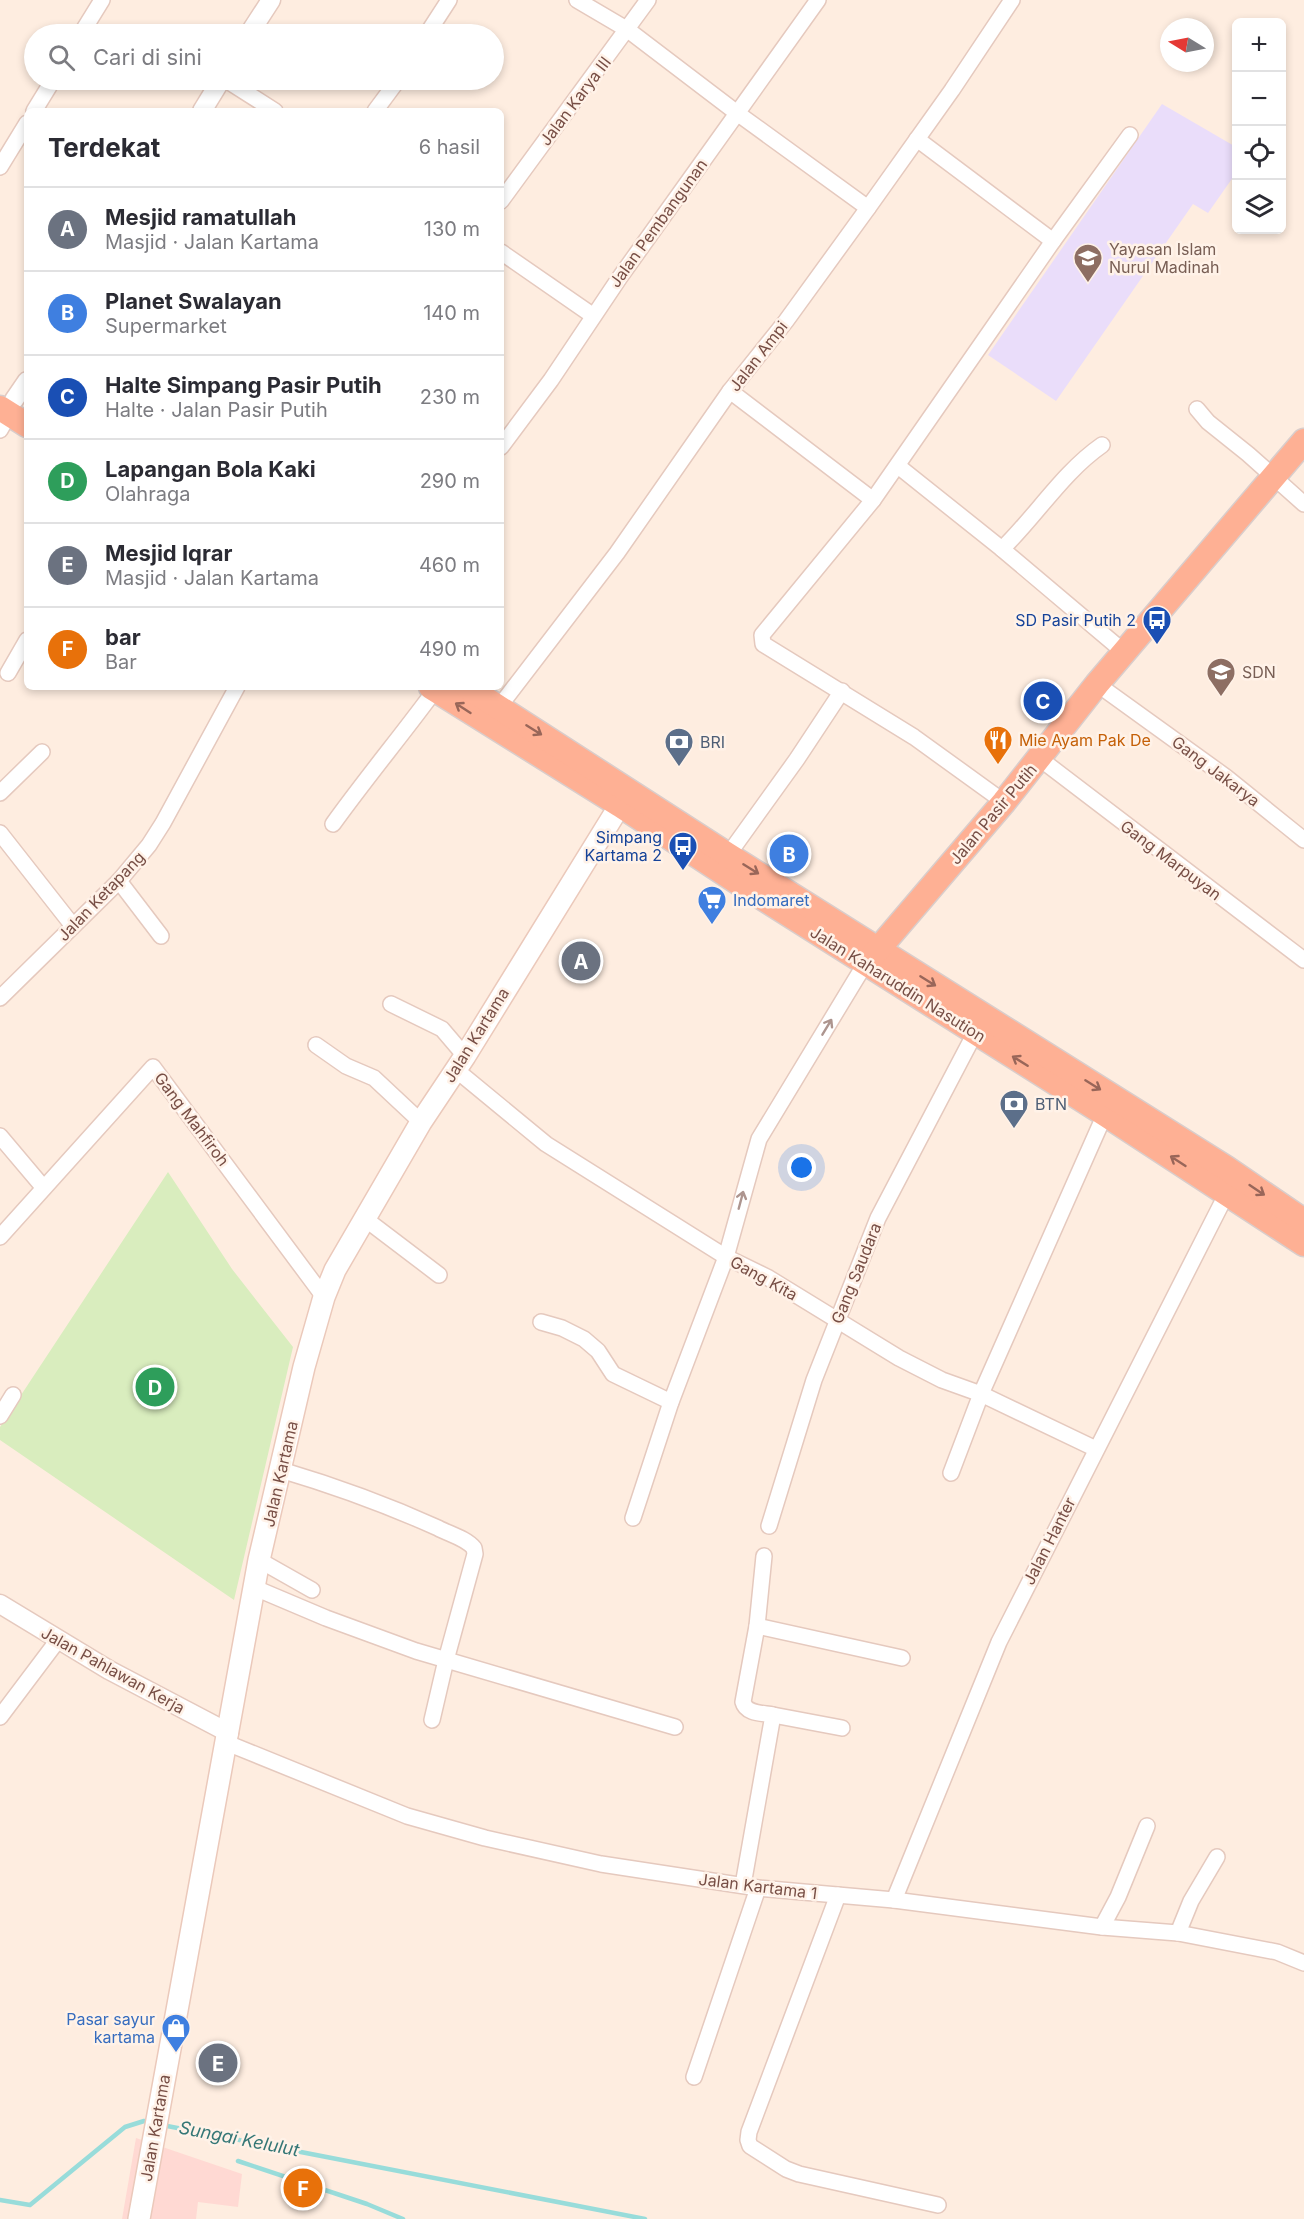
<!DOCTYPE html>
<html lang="id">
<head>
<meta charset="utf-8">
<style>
  :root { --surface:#fff; --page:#f7f7f7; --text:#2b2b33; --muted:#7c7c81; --line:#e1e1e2; --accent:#7c3aed }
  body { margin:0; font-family:Inter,sans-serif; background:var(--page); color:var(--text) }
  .controls { position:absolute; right:18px; top:18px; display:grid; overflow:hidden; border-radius:9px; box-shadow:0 3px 9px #0003 }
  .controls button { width:54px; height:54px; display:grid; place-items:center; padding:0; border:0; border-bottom:2px solid var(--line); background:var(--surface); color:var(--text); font:30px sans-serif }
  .compass { position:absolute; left:1160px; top:18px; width:54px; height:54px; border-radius:50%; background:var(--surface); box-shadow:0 3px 9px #0003; rotate:280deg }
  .you { position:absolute; left:802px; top:1168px; width:21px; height:21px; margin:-15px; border:4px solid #fff; border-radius:50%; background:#1a73e8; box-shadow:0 0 0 9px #1a73e833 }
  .badge { display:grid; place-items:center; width:39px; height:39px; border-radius:50%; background:var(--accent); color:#fff; font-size:20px; font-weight:700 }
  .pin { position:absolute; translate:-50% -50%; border:3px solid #fff; box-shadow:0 2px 6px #0006 }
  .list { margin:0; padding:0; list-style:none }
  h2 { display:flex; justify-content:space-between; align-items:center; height:78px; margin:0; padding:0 24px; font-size:26px }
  h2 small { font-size:20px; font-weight:400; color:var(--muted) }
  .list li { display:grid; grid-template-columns:39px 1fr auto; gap:18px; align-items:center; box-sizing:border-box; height:84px; padding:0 24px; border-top:2px solid var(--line) }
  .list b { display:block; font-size:22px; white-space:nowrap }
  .list p { margin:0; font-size:20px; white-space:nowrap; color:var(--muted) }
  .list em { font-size:20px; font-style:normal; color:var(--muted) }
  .icon { flex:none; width:33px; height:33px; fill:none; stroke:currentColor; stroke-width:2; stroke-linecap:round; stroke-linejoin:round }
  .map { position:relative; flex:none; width:1304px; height:2219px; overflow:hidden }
  .search { position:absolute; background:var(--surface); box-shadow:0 3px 9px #0003; left:24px; top:24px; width:480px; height:66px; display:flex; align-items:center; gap:15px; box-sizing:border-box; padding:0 21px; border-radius:33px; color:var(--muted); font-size:22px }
  .panel { position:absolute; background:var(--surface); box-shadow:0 3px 9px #0003; left:24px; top:108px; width:480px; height:582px; border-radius:9px }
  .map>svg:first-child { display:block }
  .commercial { fill:#ffd9d3 }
  .education { fill:#eaddfa }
  .green { fill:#d9edbe }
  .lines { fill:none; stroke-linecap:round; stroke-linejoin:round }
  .stream { stroke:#98dcda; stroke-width:4.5 }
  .minor-casing { stroke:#e5c9be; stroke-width:18 }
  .tertiary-casing { stroke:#e5c9be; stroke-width:21 }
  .secondary-casing { stroke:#ebc9bb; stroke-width:24 }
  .trunk-casing { stroke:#d9cdcb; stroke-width:27 }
  .minor { stroke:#fff; stroke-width:15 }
  .tertiary { stroke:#fff; stroke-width:18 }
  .secondary { stroke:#fff; stroke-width:21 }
  .trunk { stroke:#feb094; stroke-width:24 }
  .oneway { stroke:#996659 }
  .oneway2 { stroke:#ad958f }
  .labels { text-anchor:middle; stroke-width:5; stroke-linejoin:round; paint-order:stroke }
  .street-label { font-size:16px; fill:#774e45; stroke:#fff2e8 }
  .education-label { font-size:16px; fill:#785e54; stroke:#fff2e8; text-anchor:start }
  .transit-label { font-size:16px; fill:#164399; stroke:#fff2e8; text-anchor:end }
  .food-label { font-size:16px; fill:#c56008; stroke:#fff2e8; text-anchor:start }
  .service-label { font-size:16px; fill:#4e5e75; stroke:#fff2e8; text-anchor:start }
  .shop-label { font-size:16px; fill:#366cbe; stroke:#fff2e8; text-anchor:start }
  .water-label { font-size:18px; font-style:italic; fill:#357776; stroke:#fff2e8 }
</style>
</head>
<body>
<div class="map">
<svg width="1304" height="2219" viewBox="0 0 1304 2219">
  <rect width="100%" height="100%" fill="#feede0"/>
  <!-- commercial -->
  <polygon class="commercial" points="136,2138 242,2174 238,2207 198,2202 196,2219 122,2219"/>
  <!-- education -->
  <polygon class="education" points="1162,104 1236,147 1236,173 1208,213 1193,204 1056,401 988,355"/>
  <!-- green -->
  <polygon class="green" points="168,1172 232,1269 293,1347 234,1600 0,1440 0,1427"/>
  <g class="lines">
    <!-- stream -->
    <g class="stream">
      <polyline points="162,2125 645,2219"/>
      <polyline points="238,2161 367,2204 403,2219"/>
      <polyline points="0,2200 30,2205 125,2127 144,2121 151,2122"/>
    </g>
    <!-- minor casing -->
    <g class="minor-casing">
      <g id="minor">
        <polyline points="577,0 628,30 737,113 868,208"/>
        <polyline points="81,34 102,0"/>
        <polyline points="427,34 449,0"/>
        <polyline points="226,80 275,111"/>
        <polyline points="34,111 53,80"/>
        <polyline points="375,111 398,80"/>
        <polyline points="917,139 1053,241"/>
        <polyline points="0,167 27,123"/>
        <polyline points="501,201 648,0"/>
        <polyline points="501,252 592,315"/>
        <polyline points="730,391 873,500"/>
        <polyline points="1197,409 1208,422 1248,454 1304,504"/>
        <polyline points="0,430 9,414"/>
        <polyline points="501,447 551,380 620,277 818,0"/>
        <polyline points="898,466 1002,549 1124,652"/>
        <path d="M1002,549c35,-34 60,-76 100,-104"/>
        <polyline points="8,673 27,640"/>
        <polyline points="1097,684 1226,777 1304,840"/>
        <polyline points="499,707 617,553 730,391 786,321 868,208 952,90 1012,0"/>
        <polyline points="1039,758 1304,960"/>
        <polyline points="0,793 42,752"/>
        <polyline points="1004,802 914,737 763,644 762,635 873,500 1053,241 1130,135"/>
        <path d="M333,824c33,-46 69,-89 102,-134"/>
        <polyline points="0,833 73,926"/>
        <polyline points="728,855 797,759 842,691"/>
        <polyline points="119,881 161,936"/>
        <polyline points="0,998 119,881 149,845 163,823 237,687"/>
        <polyline points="391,1004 442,1029 465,1056"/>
        <polyline points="316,1045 346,1066 374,1078 421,1122"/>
        <polyline points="455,1069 546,1144 726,1257 767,1277 899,1358 942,1380 981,1394 1096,1449"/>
        <polyline points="0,1136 43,1187"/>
        <polyline points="364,1218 439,1275"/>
        <polyline points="0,1237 153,1067 324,1297"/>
        <polyline points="541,1322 562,1328 584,1339 598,1351 613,1374 671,1402"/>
        <polyline points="0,1416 13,1395"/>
        <path d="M281,1470c54,16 106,35 157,58 11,6 28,10 36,20l1,6 -29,106 -14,60"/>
        <polyline points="951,1473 981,1394 1105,1114"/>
        <polyline points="633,1518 671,1402 726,1257 759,1139 865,964"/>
        <polyline points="769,1526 814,1380 878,1218 975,1033"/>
        <polyline points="259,1560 312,1590"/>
        <polyline points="255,1588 326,1618 416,1651 675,1727"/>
        <polyline points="757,1626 902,1658"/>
        <polyline points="773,1715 842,1728"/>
        <polyline points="0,1717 58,1640"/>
        <polyline points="227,1743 407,1816 485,1838 601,1864 758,1888 894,1900 1102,1927 1178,1933 1277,1952 1304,1963"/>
        <path d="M743,1885l30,-170c-10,-2 -27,-1 -30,-13l14,-76 7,-70"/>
        <polyline points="838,1895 749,2132 748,2140 750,2146 786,2169 799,2174 938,2205"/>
        <polyline points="894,1900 999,1642 1227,1193"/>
        <polyline points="1102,1927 1118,1897 1147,1826"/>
        <polyline points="1178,1933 1191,1901 1217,1857"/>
        <polyline points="694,2077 758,1888"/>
      </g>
    </g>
    <!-- tertiary casing -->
    <g class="tertiary-casing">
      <g id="tertiary">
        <polyline points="249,34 271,0"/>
        <polyline points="202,111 221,80"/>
        <polyline points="14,400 27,381"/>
        <polyline points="0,1604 109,1670 229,1733"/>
      </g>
    </g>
    <!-- secondary casing -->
    <g class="secondary-casing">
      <polyline id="secondary" points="139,2219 259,1560 304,1367 324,1297 335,1270 421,1122 465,1056 620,805"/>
    </g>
    <!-- trunk casing -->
    <g class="trunk-casing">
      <g id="trunk">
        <polyline points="0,408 27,425"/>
        <polyline points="431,687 620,805 742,885 1105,1114 1304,1244"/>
        <polyline points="467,687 728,855 1226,1168 1304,1221"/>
        <polyline points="869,960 1004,802 1097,684 1304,441"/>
      </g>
    </g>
    <!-- minor -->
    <use href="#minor" class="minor"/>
    <!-- tertiary -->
    <use href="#tertiary" class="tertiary"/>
    <!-- secondary -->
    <use href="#secondary" class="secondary"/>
    <!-- trunk -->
    <use href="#trunk" class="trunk"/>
  </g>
  <!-- one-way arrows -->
  <defs><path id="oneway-shaft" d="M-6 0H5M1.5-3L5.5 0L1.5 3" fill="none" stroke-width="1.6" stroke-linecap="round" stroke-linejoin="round" transform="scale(1.5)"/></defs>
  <g class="oneway">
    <use href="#oneway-shaft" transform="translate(463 708) rotate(-147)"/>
    <use href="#oneway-shaft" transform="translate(534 730) rotate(32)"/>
    <use href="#oneway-shaft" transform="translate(751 869) rotate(32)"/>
    <use href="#oneway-shaft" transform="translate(928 981) rotate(32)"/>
    <use href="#oneway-shaft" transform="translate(1020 1061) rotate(-148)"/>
    <use href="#oneway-shaft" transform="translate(1093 1085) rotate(32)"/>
    <use href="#oneway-shaft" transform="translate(1178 1161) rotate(-147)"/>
    <use href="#oneway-shaft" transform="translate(1257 1190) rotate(34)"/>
  </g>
  <g class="oneway2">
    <use href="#oneway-shaft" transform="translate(827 1027) rotate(-59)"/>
    <use href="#oneway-shaft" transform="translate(741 1200) rotate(-75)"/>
  </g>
  <!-- icons -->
  <defs>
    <g id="school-pin" transform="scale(1.5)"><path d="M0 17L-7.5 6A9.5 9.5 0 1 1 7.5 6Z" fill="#8d6e63" stroke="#fff2e8"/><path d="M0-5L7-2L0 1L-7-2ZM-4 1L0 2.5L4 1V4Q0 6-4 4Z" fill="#fff"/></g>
    <g id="bus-pin" transform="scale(1.5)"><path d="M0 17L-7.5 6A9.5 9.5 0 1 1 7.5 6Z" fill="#1a4fb4" stroke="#fff2e8"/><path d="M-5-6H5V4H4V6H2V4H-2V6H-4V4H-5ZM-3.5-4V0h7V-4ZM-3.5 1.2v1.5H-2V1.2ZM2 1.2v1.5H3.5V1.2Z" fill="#fff"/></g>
    <g id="restaurant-pin" transform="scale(1.5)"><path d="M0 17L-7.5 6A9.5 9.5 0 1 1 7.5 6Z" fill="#e8710a" stroke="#fff2e8"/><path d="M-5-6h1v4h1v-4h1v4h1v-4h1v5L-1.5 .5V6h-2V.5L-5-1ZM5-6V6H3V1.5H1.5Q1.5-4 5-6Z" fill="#fff"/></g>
    <g id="bank-pin" transform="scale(1.5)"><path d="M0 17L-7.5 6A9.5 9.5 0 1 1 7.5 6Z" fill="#5c6f8a" stroke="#fff2e8"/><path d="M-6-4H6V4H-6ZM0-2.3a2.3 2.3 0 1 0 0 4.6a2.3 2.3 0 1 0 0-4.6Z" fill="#fff"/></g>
    <g id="supermarket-pin" transform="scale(1.5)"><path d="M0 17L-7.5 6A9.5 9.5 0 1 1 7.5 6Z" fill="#3f7fe0" stroke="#fff2e8"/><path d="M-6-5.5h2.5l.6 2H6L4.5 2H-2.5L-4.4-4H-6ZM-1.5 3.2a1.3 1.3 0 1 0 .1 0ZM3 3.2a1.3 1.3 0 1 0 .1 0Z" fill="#fff"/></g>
    <g id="shop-pin" transform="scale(1.5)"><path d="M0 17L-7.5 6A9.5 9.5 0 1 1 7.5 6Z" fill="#3f7fe0" stroke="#fff2e8"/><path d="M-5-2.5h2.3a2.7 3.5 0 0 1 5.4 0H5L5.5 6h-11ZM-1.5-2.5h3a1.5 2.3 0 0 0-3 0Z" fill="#fff"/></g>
  </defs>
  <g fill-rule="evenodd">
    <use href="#school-pin" x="1088" y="258"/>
    <use href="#bus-pin" x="1157" y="620"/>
    <use href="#school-pin" x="1221" y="672"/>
    <use href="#restaurant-pin" x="998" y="740"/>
    <use href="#bank-pin" x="679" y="742"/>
    <use href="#bus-pin" x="683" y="846"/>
    <use href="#supermarket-pin" x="712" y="900"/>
    <use href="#bank-pin" x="1014" y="1104"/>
    <use href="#shop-pin" x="176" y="2028"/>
  </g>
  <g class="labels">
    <!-- street labels -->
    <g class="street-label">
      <text transform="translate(575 101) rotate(-53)" y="6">Jalan Karya III</text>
      <text transform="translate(658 223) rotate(-54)" y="6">Jalan Pembangunan</text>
      <text transform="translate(758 356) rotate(-52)" y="6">Jalan Ampi</text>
      <text transform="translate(1216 771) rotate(37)" y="6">Gang Jakarya</text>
      <text transform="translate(993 814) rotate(-50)" y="6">Jalan Pasir Putih</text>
      <text transform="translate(1171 860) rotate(37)" y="6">Gang Marpuyan</text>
      <text transform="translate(101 896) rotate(-46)" y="6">Jalan Ketapang</text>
      <text transform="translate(898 984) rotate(32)" y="6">Jalan Kaharuddin Nasution</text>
      <text transform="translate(476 1035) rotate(-58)" y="6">Jalan Kartama</text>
      <text transform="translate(192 1119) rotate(53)" y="6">Gang Mahfiroh</text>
      <text transform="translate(856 1273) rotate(-68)" y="6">Gang Saudara</text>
      <text transform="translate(764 1278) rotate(29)" y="6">Gang Kita</text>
      <text transform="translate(280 1474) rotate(-77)" y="6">Jalan Kartama</text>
      <text transform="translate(1049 1541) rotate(-63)" y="6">Jalan Hanter</text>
      <text transform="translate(113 1670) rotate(29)" y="6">Jalan Pahlawan Kerja</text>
      <text transform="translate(758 1886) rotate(7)" y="6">Jalan Kartama 1</text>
      <text transform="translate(155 2128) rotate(-80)" y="6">Jalan Kartama</text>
    </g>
    <!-- education labels -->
    <g class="education-label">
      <text x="1109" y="255">Yayasan Islam<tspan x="1109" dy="18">Nurul Madinah</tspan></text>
      <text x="1242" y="678">SDN</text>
    </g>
    <!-- transit labels -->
    <g class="transit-label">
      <text x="1136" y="626">SD Pasir Putih 2</text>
      <text x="662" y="843">Simpang<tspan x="662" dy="18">Kartama 2</tspan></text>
    </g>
    <!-- food labels -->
    <g class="food-label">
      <text x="1019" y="746">Mie Ayam Pak De</text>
    </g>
    <!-- service labels -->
    <g class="service-label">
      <text x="700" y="748">BRI</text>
      <text x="1035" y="1110">BTN</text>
    </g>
    <!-- shop labels -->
    <g class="shop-label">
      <text x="733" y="906">Indomaret</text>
      <text x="155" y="2025" text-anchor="end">Pasar sayur<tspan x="155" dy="18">kartama</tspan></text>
    </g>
    <!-- water labels -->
    <g class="water-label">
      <text transform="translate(239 2139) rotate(11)" y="6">Sungai Kelulut</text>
    </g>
  </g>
</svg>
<div class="controls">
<button>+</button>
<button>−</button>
<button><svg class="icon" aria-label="locate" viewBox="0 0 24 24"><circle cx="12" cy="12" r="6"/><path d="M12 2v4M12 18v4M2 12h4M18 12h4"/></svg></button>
<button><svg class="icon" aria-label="layers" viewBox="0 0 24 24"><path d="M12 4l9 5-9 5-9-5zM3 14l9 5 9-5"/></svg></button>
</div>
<svg class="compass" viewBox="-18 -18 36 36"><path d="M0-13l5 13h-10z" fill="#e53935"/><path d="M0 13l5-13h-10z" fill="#7c7c81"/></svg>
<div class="you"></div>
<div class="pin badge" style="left:581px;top:961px;background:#6b7280">A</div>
<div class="pin badge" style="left:789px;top:854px;background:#3f7fe0">B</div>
<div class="pin badge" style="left:1043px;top:701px;background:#1a4fb4">C</div>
<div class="pin badge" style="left:155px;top:1387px;background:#2e9e5b">D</div>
<div class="pin badge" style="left:218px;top:2063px;background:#6b7280">E</div>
<div class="pin badge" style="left:303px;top:2188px;background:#e8710a">F</div>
<div class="search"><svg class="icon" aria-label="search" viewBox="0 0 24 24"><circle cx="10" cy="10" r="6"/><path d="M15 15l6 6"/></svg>Cari di sini</div>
<section class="panel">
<h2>Terdekat<small>6 hasil</small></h2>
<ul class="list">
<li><span class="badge" style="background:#6b7280">A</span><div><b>Mesjid ramatullah</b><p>Masjid · Jalan Kartama</p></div><em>130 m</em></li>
<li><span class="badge" style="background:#3f7fe0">B</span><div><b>Planet Swalayan</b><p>Supermarket</p></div><em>140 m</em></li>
<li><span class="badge" style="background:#1a4fb4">C</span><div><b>Halte Simpang Pasir Putih</b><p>Halte · Jalan Pasir Putih</p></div><em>230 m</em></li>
<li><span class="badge" style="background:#2e9e5b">D</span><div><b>Lapangan Bola Kaki</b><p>Olahraga</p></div><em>290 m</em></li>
<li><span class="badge" style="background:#6b7280">E</span><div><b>Mesjid Iqrar</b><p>Masjid · Jalan Kartama</p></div><em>460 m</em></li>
<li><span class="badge" style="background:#e8710a">F</span><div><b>bar</b><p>Bar</p></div><em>490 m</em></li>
</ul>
</section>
</div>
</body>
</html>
